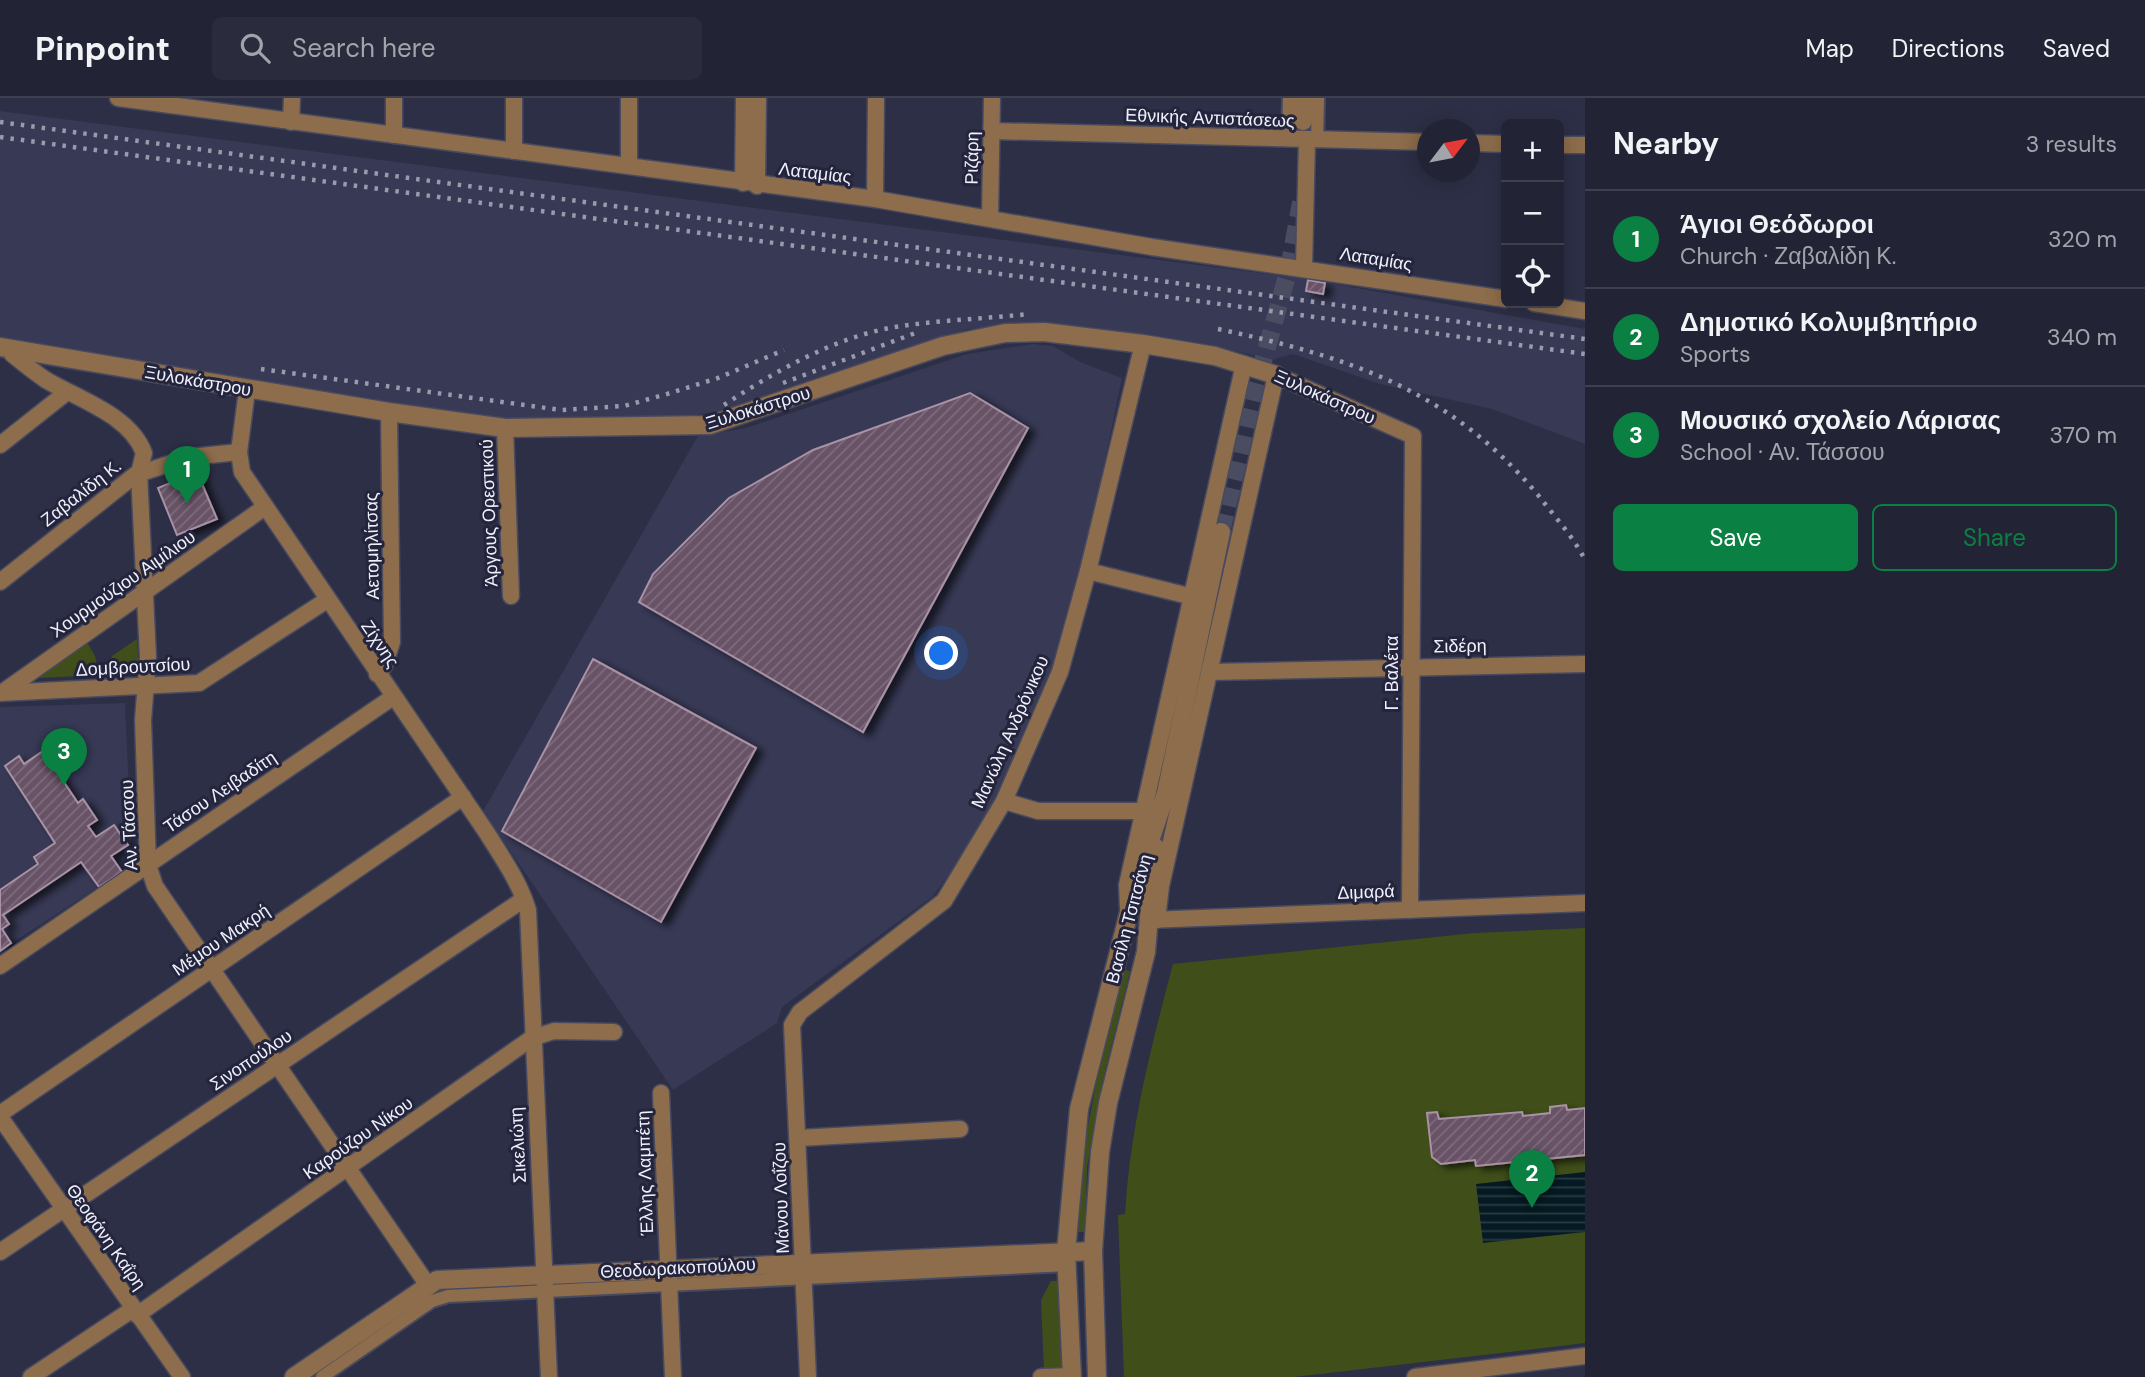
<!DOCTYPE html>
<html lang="en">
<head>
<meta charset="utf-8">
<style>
  :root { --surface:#222334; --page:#2a2b3c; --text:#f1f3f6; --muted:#a2a4ac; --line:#3f404f; --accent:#0b8043 }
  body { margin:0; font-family:"DM Sans",sans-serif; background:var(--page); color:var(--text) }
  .controls { position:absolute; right:21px; top:21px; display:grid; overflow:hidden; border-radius:10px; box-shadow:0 4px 18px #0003 }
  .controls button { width:63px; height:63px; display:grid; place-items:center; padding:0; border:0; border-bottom:2px solid var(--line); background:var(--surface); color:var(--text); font:35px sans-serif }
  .compass { position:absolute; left:1417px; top:21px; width:63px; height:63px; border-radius:50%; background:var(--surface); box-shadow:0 4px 18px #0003; rotate:58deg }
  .you { position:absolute; left:942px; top:556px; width:24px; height:24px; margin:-18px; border:5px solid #fff; border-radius:50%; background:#1a73e8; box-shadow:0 0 0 10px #1a73e833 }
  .badge { display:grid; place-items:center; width:46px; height:46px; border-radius:50%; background:var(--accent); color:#fff; font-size:23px; font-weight:700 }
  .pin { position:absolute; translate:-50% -58px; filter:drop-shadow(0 2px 4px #0008) }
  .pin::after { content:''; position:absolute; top:37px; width:24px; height:21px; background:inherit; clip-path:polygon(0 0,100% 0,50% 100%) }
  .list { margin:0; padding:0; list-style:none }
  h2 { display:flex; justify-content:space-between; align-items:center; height:91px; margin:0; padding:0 28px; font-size:30px }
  h2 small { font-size:23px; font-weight:400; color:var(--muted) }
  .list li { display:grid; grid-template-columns:46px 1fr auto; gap:21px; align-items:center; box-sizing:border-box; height:98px; padding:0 28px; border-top:2px solid var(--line) }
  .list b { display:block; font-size:26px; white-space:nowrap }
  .list p { margin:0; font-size:23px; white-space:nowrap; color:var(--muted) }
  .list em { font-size:23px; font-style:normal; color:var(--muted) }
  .actions { display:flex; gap:14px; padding:21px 28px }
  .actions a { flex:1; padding:16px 0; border:2px solid var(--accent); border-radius:10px; text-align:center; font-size:24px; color:var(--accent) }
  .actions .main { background:var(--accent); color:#fff }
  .icon { flex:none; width:38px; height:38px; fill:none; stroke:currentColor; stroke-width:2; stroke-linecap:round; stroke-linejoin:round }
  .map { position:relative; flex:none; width:1585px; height:1279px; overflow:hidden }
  header { display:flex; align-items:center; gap:42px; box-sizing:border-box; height:98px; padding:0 35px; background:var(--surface); border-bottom:2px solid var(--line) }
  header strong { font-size:33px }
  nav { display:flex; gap:38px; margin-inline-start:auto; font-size:24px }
  .search { width:490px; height:63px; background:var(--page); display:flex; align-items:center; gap:18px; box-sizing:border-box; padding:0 24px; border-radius:10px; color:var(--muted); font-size:26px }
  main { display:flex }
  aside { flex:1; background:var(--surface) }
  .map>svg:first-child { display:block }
  .built { fill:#373955 }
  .green { fill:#404f19 }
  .water { fill:url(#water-rules) }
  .building { fill:url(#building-hatch); stroke:#a991a6; stroke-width:2; filter:url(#shadow) }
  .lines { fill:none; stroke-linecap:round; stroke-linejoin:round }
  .tertiary-tunnel { stroke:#4a4c61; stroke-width:18; stroke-dasharray:18 9; stroke-linecap:butt }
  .pedestrian-casing { stroke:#484a5f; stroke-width:16 }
  .minor-casing { stroke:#484a5f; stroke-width:19 }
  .tertiary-casing { stroke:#484a5f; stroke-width:21 }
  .pedestrian { stroke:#8d6d4b; stroke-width:12 }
  .minor { stroke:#8d6d4b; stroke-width:16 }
  .tertiary { stroke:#8d6d4b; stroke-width:18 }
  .rail { stroke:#999bac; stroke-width:4.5; stroke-dasharray:3.5 7; stroke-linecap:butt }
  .labels { text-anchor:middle; stroke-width:6; stroke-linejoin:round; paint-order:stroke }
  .street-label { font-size:18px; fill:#eef0fc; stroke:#24253c }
</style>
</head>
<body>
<header>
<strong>Pinpoint</strong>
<div class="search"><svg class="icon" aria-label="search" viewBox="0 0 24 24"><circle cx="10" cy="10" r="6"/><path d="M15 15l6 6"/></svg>Search here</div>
<nav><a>Map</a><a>Directions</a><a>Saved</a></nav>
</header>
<main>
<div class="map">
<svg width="1585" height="1279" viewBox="0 0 1585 1279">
  <defs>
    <pattern id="water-rules" width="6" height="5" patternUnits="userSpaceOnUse" patternTransform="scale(1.75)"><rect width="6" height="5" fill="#051a23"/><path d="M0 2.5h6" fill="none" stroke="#2a3c44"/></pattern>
    <pattern id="building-hatch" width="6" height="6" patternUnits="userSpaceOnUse" patternTransform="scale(1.75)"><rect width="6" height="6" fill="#685266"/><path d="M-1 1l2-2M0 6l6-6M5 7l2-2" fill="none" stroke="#7e6b7d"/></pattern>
    <filter id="shadow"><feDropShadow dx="7" dy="4" stdDeviation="3.5" flood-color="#0009"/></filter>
  </defs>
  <rect width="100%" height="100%" fill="#2d2f46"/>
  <!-- built -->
  <g class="built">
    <polygon points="0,13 1307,181 1585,231 1585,346 1492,311 1380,286 1293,256 1272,262 1216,248 1083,228 1038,226 968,231 730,312 670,320 514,321 483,318 253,285 172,269 0,242"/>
    <polygon points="1032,246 1053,248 1080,264 1122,280 1080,483 1060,557 995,716 932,799 782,909 777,925 673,992 483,713 698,338 746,330 967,256"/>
    <polygon points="125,605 132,767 0,853 0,609"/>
  </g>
  <!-- green -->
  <g class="green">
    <polygon points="137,541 139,576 107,576 112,558"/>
    <polygon points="87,544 95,558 99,577 38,580"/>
    <path d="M1585,830v415l-291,34h-170l-6,-162 7,-1c5,-86 26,-167 48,-250l302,-31z"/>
    <polygon points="1124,872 1130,873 1102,986 1087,1069 1085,1134 1078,1134 1080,1070 1096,986"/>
    <polygon points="1051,1183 1059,1183 1063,1272 1044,1273 1041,1202"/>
  </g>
  <!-- water -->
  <polygon class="water" points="1585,1074 1585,1134 1483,1145 1476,1086"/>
  <!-- building -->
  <g class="building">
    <polygon points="1308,182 1325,185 1323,196 1306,193"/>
    <polygon points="970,295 1028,330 863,634 639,504 653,476 729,400 813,352"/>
    <polygon points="197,374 217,421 177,437 158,390"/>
    <polygon points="593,561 756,650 661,824 502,733"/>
    <polygon points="43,653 78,705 83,701 97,722 88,728 96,739 114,727 128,747 111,758 122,774 99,789 81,764 3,817 9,826 2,831 11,845 0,853 0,792 38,766 34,759 55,745 5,668 19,658 24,666"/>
    <polygon points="1566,1007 1567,1012 1585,1010 1585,1057 1476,1068 1475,1062 1441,1066 1432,1059 1427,1015 1437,1014 1439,1021 1522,1014 1523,1018 1550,1015 1550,1009"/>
  </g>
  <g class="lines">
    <!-- tertiary-tunnel -->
    <polyline class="tertiary-tunnel" points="1221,434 1256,288 1289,171 1301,104"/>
    <!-- pedestrian casing -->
    <g class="pedestrian-casing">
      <g id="pedestrian">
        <polyline points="1288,42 1289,0"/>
        <polyline points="1317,43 1318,0"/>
        <polyline points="322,1279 432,1203 448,1198 1067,1167"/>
      </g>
    </g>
    <!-- minor casing -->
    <g class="minor-casing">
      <g id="minor">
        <polyline points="118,0 875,101 1152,149 1506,201"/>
        <polyline points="291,24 292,0"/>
        <polyline points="992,33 1428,44"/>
        <polyline points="394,37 394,0"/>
        <polyline points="1470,45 1506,46"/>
        <polyline points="1559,47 1585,47"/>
        <polyline points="514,53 514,0"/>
        <polyline points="629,67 629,0"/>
        <polyline points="743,85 744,0"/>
        <polyline points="757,88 758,0"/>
        <polyline points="875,101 876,0"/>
        <polyline points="990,120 992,0"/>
        <polyline points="1304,169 1307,42"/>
        <polyline points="1534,205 1585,213"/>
        <path d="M11,251l1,5c11,9 22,18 34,26 32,19 84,35 98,73l-5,20 9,184 -5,63 5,145 7,21 272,398"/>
        <path d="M247,292l-8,62 3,20 245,361c16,26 32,48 41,77l21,467"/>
        <polyline points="505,330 511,498"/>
        <polyline points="0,347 67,294"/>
        <polyline points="1088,473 1193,499"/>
        <polyline points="0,484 135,377 190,359 239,354"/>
        <polyline points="1210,574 1585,566"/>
        <polyline points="377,576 384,568 392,544 389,314"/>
        <polyline points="3,594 265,409"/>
        <polyline points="0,595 199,585 327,502"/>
        <polyline points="1004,703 1038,713 1142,713"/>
        <polyline points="1128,810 1127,787 1244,266"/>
        <polyline points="1148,822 1585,805"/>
        <polyline points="1157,822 1161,788 1276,277 1413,338 1410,812"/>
        <polyline points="0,868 393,599"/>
        <polyline points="661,995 673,1279"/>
        <polyline points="0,1016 463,699"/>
        <polyline points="0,1019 182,1279"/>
        <polyline points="799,1040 960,1031"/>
        <polyline points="0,1154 524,801"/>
        <polyline points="137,1217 532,940 554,933 614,934"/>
        <polyline points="31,1279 133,1211"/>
        <polyline points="808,1279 792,927 800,914 944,803 1004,703 1060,574 1088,473 1143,246"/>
        <polyline points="1041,1279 1072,1278"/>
        <polyline points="1415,1279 1585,1258"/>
      </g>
    </g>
    <!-- tertiary casing -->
    <g class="tertiary-casing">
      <g id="tertiary">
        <polyline points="1303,23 1303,0"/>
        <polyline points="0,249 389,314 505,330 710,327 943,248 1005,235 1044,234 1143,246 1215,258 1276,277"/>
        <polyline points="294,1279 437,1182 1093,1153"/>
        <polyline points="1072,1279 1066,1154 1079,1011 1138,779 1166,695 1221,434"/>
        <polyline points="1097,1279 1093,1153 1100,1054 1108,1005 1146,854 1155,749"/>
      </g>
    </g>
    <!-- pedestrian -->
    <use href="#pedestrian" class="pedestrian"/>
    <!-- minor -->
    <use href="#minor" class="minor"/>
    <!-- tertiary -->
    <use href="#tertiary" class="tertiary"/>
    <!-- rail -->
    <g class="rail">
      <polyline points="0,24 1585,241"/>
      <polyline points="0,39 1585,256"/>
      <path d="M1218,231c131,28 231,60 320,166 16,21 35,41 47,65"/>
      <polyline points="261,271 561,312 624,308 667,296 718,280 784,252"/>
      <polyline points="783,285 918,234"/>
      <path d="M724,307c50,-33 106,-65 165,-77 46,-8 94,-9 140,-14"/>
    </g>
  </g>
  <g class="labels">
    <!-- street labels -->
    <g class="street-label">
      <text transform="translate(1210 20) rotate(2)" y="6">Εθνικής Αντιστάσεως</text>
      <text transform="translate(972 60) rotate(-89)" y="6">Ριζάρη</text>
      <text transform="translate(815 75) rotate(7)" y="6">Λαταμίας</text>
      <text transform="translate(1376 161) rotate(9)" y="6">Λαταμίας</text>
      <text transform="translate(198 283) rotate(10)" y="6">Ξυλοκάστρου</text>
      <text transform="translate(1325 299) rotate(24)" y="6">Ξυλοκάστρου</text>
      <text transform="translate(758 310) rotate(-17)" y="6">Ξυλοκάστρου</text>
      <text transform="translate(81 395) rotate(-38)" y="6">Ζαβαλίδη Κ.</text>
      <text transform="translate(489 415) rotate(-92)" y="6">Άργους Ορεστικού</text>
      <text transform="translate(372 448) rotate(-91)" y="6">Αετομηλίτσας</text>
      <text transform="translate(123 486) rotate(-35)" y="6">Χουρμούζιου Αιμίλιου</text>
      <text transform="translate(380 546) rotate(56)" y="6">Ζίχνης</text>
      <text transform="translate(1460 548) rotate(-1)" y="6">Σιδέρη</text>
      <text transform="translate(133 569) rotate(-3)" y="6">Δομβρουτσίου</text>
      <text transform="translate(1392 575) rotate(-90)" y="6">Γ. Βαλέτα</text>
      <text transform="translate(1010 634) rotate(-66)" y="6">Μανώλη Ανδρόνικου</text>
      <text transform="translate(220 694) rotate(-34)" y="6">Τάσου Λειβαδίτη</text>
      <text transform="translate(129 727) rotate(-93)" y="6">Αν. Τάσσου</text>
      <text transform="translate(1366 794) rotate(-2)" y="6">Διμαρά</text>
      <text transform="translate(1129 821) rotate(-75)" y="6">Βασίλη Τσιτσάνη</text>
      <text transform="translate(221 842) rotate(-34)" y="6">Μέμου Μακρή</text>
      <text transform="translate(251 962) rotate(-34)" y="6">Σινοπούλου</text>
      <text transform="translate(358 1040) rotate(-35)" y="6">Καρούζου Νίκου</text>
      <text transform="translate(518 1047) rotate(-93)" y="6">Σικελιώτη</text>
      <text transform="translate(645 1075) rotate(-92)" y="6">Έλλης Λαμπέτη</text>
      <text transform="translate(781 1100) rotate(-92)" y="6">Μάνου Λοΐζου</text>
      <text transform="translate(106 1139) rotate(55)" y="6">Θεοφάνη Καΐρη</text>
      <text transform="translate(678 1170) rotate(-3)" y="6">Θεοδωρακοπούλου</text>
    </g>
  </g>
</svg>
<div class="controls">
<button>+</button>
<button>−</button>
<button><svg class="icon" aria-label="locate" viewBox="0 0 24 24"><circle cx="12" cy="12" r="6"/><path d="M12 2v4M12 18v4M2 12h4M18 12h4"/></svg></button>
</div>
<svg class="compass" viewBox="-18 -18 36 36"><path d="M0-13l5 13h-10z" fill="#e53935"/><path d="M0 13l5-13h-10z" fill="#a2a4ac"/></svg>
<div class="you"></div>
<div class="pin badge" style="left:187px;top:406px">1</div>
<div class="pin badge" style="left:1532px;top:1110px">2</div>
<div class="pin badge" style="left:64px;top:688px">3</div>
</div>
<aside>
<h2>Nearby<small>3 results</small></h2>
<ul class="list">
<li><span class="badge">1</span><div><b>Άγιοι Θεόδωροι</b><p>Church · Ζαβαλίδη Κ.</p></div><em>320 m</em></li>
<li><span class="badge">2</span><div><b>Δημοτικό Κολυμβητήριο</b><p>Sports</p></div><em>340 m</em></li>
<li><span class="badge">3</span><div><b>Μουσικό σχολείο Λάρισας</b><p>School · Αν. Τάσσου</p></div><em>370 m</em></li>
</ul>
<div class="actions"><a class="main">Save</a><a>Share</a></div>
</aside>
</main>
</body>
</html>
